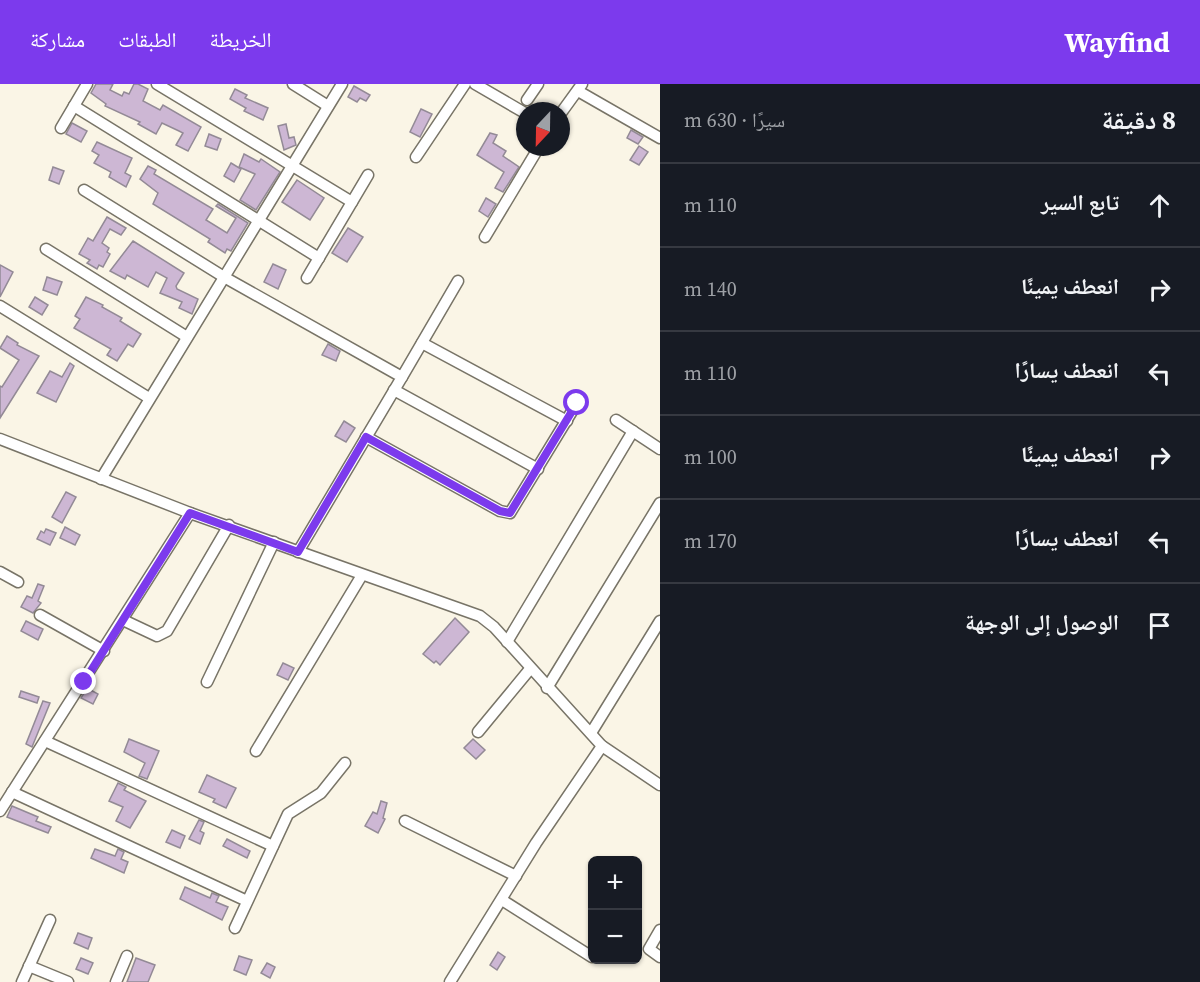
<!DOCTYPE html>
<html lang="ar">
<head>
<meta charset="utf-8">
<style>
  :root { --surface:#171b24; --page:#20242c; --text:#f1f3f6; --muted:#9ea1a6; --line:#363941; --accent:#7c3aed }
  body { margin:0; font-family:"Source Serif 4","Noto Naskh Arabic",serif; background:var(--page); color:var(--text); direction:rtl }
  .controls { position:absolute; right:18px; bottom:18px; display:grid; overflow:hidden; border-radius:9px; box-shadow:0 2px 4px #0004 }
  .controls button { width:54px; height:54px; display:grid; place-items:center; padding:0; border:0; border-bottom:2px solid var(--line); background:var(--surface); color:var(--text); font:30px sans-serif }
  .compass { position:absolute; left:516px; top:18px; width:54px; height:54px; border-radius:50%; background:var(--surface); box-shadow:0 2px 4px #0004; rotate:202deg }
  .stop { position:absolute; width:18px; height:18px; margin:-14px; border:4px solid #7c3aed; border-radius:50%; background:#fff }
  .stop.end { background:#7c3aed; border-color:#fff; box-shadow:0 2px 6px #0008 }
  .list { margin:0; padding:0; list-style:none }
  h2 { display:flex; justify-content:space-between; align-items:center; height:78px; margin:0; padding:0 24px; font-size:26px }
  h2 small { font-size:20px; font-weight:400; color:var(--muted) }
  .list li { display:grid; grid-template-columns:39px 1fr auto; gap:18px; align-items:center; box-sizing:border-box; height:84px; padding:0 24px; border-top:2px solid var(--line) }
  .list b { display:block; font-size:22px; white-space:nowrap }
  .list em { font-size:20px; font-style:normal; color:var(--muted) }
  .icon { flex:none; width:33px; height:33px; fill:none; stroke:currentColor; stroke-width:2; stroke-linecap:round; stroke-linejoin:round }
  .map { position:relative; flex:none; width:660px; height:898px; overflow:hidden; direction:ltr }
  header { display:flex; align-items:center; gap:36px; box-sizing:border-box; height:84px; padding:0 30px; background:var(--accent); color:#fff }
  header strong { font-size:28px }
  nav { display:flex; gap:33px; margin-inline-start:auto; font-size:21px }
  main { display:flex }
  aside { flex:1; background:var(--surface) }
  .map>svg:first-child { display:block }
  .building { fill:#cdb7d4; stroke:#938a96; stroke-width:1.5 }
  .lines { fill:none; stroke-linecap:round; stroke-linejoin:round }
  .minor-casing { stroke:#787467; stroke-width:13 }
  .minor { stroke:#fff; stroke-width:10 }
  .route { stroke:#7c3aed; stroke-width:8 }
</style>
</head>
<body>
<header>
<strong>Wayfind</strong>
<nav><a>الخريطة</a><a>الطبقات</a><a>مشاركة</a></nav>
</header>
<main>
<aside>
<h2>8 دقيقة<small>سيرًا · 630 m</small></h2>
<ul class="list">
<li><svg class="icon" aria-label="ahead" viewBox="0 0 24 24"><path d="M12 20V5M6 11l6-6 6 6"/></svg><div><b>تابع السير</b></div><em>110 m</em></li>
<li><svg class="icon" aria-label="right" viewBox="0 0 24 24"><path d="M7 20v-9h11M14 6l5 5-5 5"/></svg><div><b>انعطف يمينًا</b></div><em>140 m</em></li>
<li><svg class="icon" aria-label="left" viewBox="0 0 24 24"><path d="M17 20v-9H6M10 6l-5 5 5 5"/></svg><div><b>انعطف يسارًا</b></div><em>110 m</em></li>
<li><svg class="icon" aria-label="right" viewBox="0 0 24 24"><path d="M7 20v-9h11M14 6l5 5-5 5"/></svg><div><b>انعطف يمينًا</b></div><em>100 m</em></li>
<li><svg class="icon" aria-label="left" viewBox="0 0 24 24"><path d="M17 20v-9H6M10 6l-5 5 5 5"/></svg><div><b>انعطف يسارًا</b></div><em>170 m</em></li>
<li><svg class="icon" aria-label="arrive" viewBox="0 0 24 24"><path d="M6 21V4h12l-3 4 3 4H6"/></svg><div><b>الوصول إلى الوجهة</b></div></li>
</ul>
</aside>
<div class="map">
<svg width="660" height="898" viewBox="0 0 660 898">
  <rect width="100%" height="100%" fill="#faf5e6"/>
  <!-- building -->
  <g class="building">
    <polygon points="96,0 113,0 110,6 122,12 124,8 129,10 134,0 138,0 148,5 143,17 160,26 163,21 201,43 188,67 176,61 183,49 179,47 162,39 156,50 138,40 140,38 105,22 106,20 91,9"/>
    <polygon points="354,2 370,11 366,17 360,14 357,18 348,13"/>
    <polygon points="235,5 247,11 245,14 268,24 263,36 244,27 246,24 230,15"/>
    <polygon points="421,25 432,30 420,53 410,48"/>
    <polygon points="72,39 87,47 81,58 66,50"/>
    <polygon points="286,40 289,54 294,53 296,61 284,66 278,42"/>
    <polygon points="631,46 643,53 638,60 627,54"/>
    <polygon points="490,49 497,51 493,59 506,67 503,72 519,83 503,108 495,104 504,88 477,71"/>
    <polygon points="209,50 221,55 217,66 205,62"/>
    <polygon points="97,58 132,74 125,89 131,92 126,103 109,93 111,88 94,79 99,71 92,67"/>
    <polygon points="639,62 648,68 639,81 630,76"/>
    <polygon points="244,70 259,78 261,75 280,88 256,126 240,116 255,90 239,83"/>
    <polygon points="231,79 241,85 234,98 224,92"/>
    <polygon points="148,82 156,86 154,90 213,125 206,136 227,149 236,134 216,122 218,120 248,139 231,167 227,165 225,169 208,158 210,155 153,120 158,109 140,95"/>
    <polygon points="53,83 64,87 59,100 49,96"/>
    <polygon points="297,96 324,114 310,136 282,118"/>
    <polygon points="486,114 496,120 488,133 479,127"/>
    <polygon points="107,133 126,144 121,151 110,145 102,159 109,164 107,168 110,170 103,183 99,181 97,185 87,179 90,176 79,170 88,154 93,157"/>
    <polygon points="348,144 363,153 347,178 332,169"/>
    <polygon points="133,157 184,189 176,202 177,205 198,215 192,230 179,224 182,218 160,209 167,194 156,188 148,203 127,191 125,195 110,187"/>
    <polygon points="273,180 286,186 278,205 264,198"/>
    <polygon points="0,181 13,188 0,213"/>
    <polygon points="47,193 62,198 57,211 43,206"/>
    <polygon points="35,213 48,221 42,231 29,223"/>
    <polygon points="86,213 103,221 102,223 122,234 120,237 141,250 133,263 128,260 117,277 107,271 111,265 74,244 80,235 75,232"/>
    <polygon points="7,252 18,259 17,261 39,272 0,334 0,302 2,303 19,276 0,264"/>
    <polygon points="328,260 340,267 336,277 322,271"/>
    <polygon points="70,279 74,282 56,318 37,309 50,287 62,293"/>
    <polygon points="344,337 355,344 346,358 335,352"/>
    <polygon points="66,408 76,413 62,439 52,433"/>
    <polygon points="65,443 80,451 75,461 60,454"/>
    <polygon points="46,445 56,449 50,461 37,455 41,447 44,449"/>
    <polygon points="38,500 44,502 38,517 41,519 33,529 21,523 27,512 32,514"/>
    <polygon points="455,534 469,548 440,581 436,577 434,579 423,570"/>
    <polygon points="26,537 43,545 38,556 21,547"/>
    <polygon points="283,579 294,584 288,596 277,591"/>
    <polygon points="87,604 98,610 93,620 81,614"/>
    <polygon points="21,607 39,613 37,619 19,613"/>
    <polygon points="43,617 50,619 32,663 26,660"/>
    <polygon points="129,655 159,667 147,695 139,692 145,679 124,668"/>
    <polygon points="473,655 485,666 476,675 464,664"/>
    <polygon points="207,691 236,704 226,724 213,718 215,715 199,708"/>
    <polygon points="118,699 126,703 124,706 146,717 130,744 116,737 123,723 109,717"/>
    <polygon points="381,717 387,719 383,734 385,735 378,749 365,742 373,728 377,730"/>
    <polygon points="12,722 38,733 36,737 51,743 48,749 7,733"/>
    <polygon points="199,736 204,738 200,747 204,749 200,760 189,755"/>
    <polygon points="172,746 185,752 180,764 166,758"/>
    <polygon points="227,755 250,767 247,774 223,762"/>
    <polygon points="95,765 115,772 118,765 124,768 121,775 128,778 124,789 91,774"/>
    <polygon points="185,803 210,814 212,809 219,812 216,818 228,823 222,836 180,815"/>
    <polygon points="78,849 92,854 88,865 74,859"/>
    <polygon points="498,868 505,873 497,886 490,881"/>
    <polygon points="239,872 252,876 246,891 234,886"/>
    <polygon points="81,874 93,879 88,890 76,885"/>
    <polygon points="136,874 155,881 148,898 127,898"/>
    <polygon points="267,879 275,883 270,894 261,889"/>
  </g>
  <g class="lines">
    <!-- minor casing -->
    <g class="minor-casing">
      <g id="minor">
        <polyline points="157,0 352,118"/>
        <polyline points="293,0 328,22"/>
        <polyline points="475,0 525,29"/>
        <polyline points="578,7 660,54"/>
        <polyline points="527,16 538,0"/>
        <polyline points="74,22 319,174"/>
        <polyline points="561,29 582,0"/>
        <polyline points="61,44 87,0"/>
        <polyline points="416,73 465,0"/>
        <polyline points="84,106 224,193 402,293 298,468"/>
        <polyline points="485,153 539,63"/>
        <polyline points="46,165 187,253"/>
        <polyline points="307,194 368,91"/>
        <polyline points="0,222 149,314"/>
        <polyline points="422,259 567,337"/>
        <polyline points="402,293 458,197"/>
        <polyline points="394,306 538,385"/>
        <polyline points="616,336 660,365"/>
        <polyline points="366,353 500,427 510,429 577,319"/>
        <polyline points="0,355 190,429 480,532 494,543 602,662 660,701"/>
        <polyline points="101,395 342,0"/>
        <polyline points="0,488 18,498"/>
        <polyline points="40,531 104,567"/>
        <polyline points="123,536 157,552 167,547 229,441"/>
        <polyline points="507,558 633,347"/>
        <polyline points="207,598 274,458"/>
        <polyline points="547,604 660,419"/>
        <polyline points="478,648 530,585"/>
        <polyline points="591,649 660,537"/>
        <polyline points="45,657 273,762"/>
        <polyline points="256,667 362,491"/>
        <polyline points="12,708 247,817"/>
        <polyline points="0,727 190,429"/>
        <polyline points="405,737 516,792"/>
        <polyline points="502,816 592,873"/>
        <polyline points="235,844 288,730 321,709 345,679"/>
        <polyline points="660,846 649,865 660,873"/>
        <polyline points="29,882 68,898"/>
        <polyline points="22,898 50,836"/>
        <polyline points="116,898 127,872"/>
        <polyline points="450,898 536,759 602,662"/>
      </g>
    </g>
    <!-- minor -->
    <use href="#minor" class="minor"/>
  </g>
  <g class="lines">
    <!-- route -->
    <polyline class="route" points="84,598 190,429 298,468 366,353 500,427 510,429 577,319"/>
  </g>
</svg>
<div class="controls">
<button>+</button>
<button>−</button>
</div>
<svg class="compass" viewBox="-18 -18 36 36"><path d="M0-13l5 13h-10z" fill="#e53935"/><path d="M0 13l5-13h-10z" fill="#9ea1a6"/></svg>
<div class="stop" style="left:577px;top:319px"></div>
<div class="stop end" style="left:84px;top:598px"></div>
</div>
</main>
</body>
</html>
